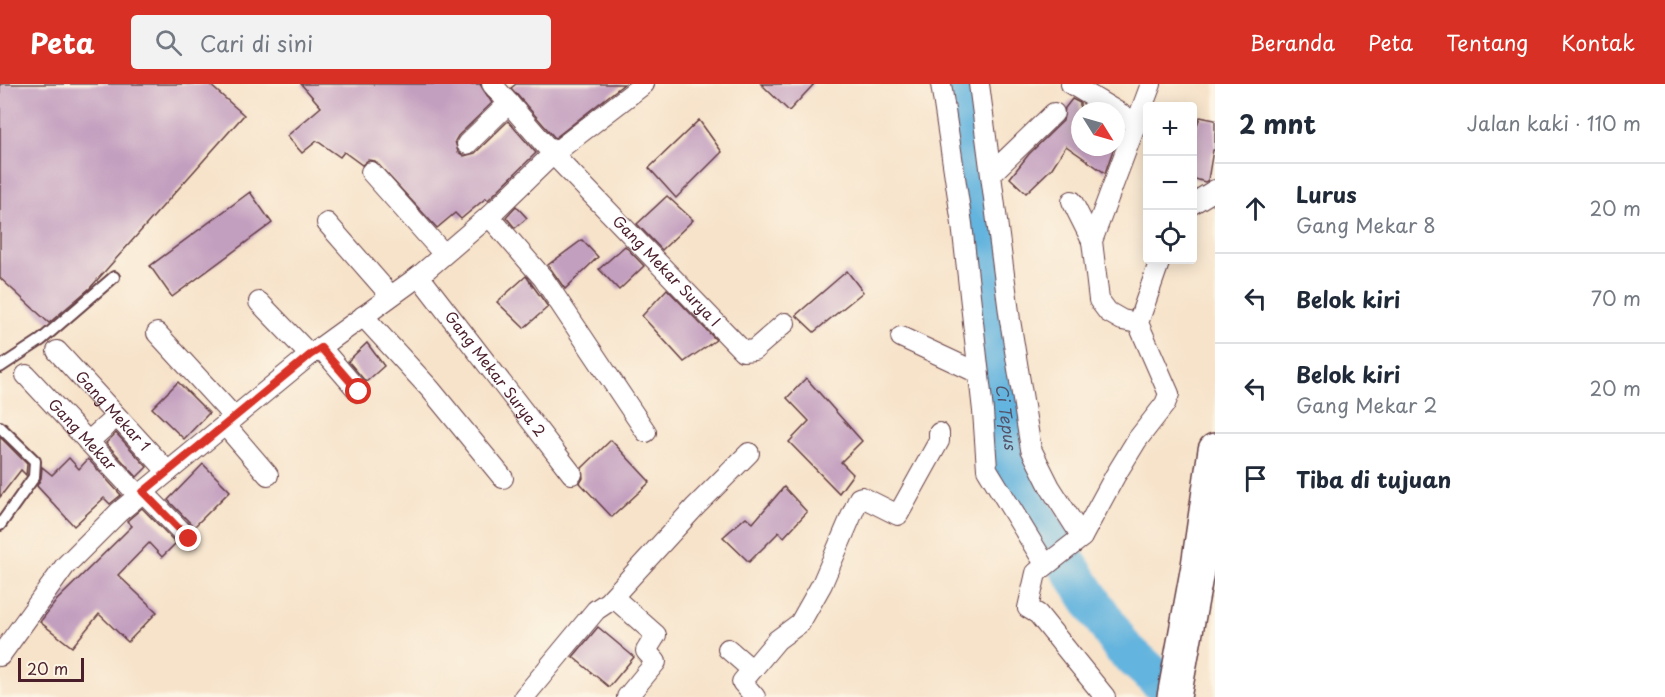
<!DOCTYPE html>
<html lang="id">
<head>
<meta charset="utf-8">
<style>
  :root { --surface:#fff; --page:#f2f2f3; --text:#1f2937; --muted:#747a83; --line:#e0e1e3; --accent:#d93025 }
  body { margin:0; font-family:"Playpen Sans",sans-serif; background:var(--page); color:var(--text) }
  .controls { position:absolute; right:18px; top:18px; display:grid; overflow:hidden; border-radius:6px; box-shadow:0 3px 15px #0003 }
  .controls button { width:54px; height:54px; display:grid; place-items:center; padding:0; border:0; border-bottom:2px solid var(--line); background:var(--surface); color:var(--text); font:30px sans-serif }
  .compass { position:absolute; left:1071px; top:18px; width:54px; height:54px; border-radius:50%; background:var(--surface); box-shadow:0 3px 15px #0003; rotate:127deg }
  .scale { position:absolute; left:18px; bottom:15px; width:66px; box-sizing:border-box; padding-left:6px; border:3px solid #4a1f2b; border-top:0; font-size:16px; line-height:21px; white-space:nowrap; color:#4a1f2b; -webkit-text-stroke:4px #fcf5e5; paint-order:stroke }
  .stop { position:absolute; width:18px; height:18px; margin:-14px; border:4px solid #d93025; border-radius:50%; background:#fff }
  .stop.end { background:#d93025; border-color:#fff; box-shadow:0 2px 6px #0008 }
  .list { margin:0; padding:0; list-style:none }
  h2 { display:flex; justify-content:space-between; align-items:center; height:78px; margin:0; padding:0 24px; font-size:26px }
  h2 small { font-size:20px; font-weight:400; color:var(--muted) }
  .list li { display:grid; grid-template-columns:39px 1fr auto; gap:18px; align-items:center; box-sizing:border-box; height:90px; padding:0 24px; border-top:2px solid var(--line) }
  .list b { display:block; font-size:22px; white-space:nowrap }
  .list p { margin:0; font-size:20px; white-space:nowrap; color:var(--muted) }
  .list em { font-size:20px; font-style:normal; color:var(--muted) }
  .icon { flex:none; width:33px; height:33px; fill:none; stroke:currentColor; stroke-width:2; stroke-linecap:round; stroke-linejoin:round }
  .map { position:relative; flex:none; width:1215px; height:613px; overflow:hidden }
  header { display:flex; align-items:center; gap:36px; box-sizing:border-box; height:84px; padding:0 30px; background:var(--accent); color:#fff }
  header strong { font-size:28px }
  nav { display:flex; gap:33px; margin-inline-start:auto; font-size:21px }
  .search { width:420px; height:54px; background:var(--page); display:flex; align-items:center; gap:15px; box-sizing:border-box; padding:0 21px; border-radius:6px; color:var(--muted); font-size:22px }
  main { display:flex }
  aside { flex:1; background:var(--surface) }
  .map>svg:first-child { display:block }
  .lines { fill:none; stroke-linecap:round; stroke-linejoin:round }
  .river { stroke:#63b4de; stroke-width:40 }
  .building { fill:#c39fbf }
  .service-casing { stroke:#643c43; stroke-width:14 }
  .minor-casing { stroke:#643c43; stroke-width:22 }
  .motorway-casing { stroke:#643c43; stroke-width:36 }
  .service { stroke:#fff; stroke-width:10 }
  .minor { stroke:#fff; stroke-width:20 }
  .motorway { stroke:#fff; stroke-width:33 }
  .route { stroke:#d93025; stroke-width:8 }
  .labels { text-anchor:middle; stroke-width:4.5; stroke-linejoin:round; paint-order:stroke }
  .street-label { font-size:15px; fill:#4a1f2b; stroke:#fcf5e5 }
  .water-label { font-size:16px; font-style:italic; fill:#53536a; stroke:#fcf5e5 }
</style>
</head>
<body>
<header>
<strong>Peta</strong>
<div class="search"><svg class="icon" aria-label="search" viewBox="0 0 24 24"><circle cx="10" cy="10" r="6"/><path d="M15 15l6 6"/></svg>Cari di sini</div>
<nav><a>Beranda</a><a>Peta</a><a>Tentang</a><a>Kontak</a></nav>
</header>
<main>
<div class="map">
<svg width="1215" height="613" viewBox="0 0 1215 613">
  <rect width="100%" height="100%" fill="#fcf5e5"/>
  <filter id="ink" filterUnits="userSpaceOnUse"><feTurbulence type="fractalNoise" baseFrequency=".0167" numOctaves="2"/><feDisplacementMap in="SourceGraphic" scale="12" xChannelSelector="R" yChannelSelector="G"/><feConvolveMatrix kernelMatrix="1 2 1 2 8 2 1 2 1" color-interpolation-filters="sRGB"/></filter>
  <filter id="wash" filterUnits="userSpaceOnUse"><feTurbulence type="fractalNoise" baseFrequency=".008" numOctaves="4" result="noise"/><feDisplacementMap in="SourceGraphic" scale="24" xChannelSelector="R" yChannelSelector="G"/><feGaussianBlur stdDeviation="1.35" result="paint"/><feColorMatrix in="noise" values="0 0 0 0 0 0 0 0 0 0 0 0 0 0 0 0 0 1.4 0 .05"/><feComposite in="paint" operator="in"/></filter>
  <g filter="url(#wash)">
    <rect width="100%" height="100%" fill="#f7e3ca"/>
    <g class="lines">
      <!-- river -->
      <path class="river" id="s1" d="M959,0l57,402 106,161 55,50"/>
    </g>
    <g id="blocks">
      <!-- building -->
      <g class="building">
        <polygon points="0,0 209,0 244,31 90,204 49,239 0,194"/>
        <polygon points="301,0 480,0 492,19 458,52 455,57 458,68 464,72 475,69 508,37 536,69 488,116 486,114 461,135 455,129 437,144 375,77 368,76 362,81 344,68 340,73 317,57 302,69 287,52 321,23"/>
        <polygon points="516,0 624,0 555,54 511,4"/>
        <polygon points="761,0 814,0 789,27"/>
        <polygon points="1072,15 1080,19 1080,63 1114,63 1105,89 1066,62 1052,84 1026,109 1010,94 1029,70 1063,37 1065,24"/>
        <polygon points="1200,33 1215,36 1215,66 1213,66 1208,96 1205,98 1192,94 1192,55"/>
        <polygon points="699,36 722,68 676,114 649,84"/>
        <polygon points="250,108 272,139 172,213 150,182"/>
        <polygon points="667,112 693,136 662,166 637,140"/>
        <polygon points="516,122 527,134 515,144 506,133"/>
        <polygon points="582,156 598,173 565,205 548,181"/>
        <polygon points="625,162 644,182 619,206 599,185"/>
        <polygon points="847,187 863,208 814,248 796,231"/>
        <polygon points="526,192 548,223 524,244 497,218"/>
        <polygon points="667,205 716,256 684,278 642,232"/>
        <polygon points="367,259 384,282 366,298 348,277"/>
        <polygon points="806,294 862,357 841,378 853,390 839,409 789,358 809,337 787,314"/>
        <polygon points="178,298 209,329 184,355 152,324"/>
        <polygon points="116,349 147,383 137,393 106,359"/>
        <polygon points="0,353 27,380 26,391 21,386 0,413"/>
        <polygon points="611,356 650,398 612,433 580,399 583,394 582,384"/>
        <polygon points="69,374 79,385 88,375 121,411 110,420 104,414 74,442 37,402 41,394 42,383 52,391"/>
        <polygon points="203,380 230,407 194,443 168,416"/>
        <polygon points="784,403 807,428 784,453 779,448 749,478 723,453 746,433 753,439"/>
        <polygon points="142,424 176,459 162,473 149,459 118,491 157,528 128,558 99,530 72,563 40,538 57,516 132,442 127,437"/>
        <polygon points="598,543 634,573 609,603 573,573"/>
      </g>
    </g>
  </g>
  <g filter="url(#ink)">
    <use href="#blocks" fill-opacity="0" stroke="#643c43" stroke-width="1.5"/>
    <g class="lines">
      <!-- service casing -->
      <g class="service-casing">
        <g id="service">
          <polyline points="0,283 41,256 114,193"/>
          <polyline points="0,343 35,377 34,393 0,441"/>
        </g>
      </g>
      <!-- minor casing -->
      <g class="minor-casing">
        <g id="minor">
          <path id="s2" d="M492,0l61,70 190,197 11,-1 31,-27"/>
          <polyline points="941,0 962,140 983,327 987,385 1045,480"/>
          <polyline points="979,0 1010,236 1031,365 1050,403 1082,453"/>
          <polyline points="1071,0 1136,39"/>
          <polyline points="467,60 509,19"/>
          <polyline points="371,88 443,169"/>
          <polyline points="993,88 1054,29"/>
          <polyline points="1072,117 1092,157"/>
          <polyline points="1192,120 1215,106"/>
          <polyline points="489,132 543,194 646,348"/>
          <polyline points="327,139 390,211"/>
          <path id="s3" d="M419,192l153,198"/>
          <polyline points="259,218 310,271"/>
          <polyline points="363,232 431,306 503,394"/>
          <polyline points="1138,239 1122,236 1108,228 1099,216 1092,157 1151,0"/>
          <polyline points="157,249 234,333"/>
          <polyline points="901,253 978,289"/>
          <polyline points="321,264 359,308"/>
          <path id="s4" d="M57,267l111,121"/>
          <path id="s5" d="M26,291l112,120"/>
          <polyline points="225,341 268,391"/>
          <polyline points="88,358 116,333"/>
          <polyline points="143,408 189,455"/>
          <polyline points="613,513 656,551 646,567 656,578 627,613"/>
          <polyline points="728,565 751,585"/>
          <polyline points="0,572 65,482 119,428 310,271 419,192 489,132 553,70 644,0"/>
          <polyline points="524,613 596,526 608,518 695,423 749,369"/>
          <polyline points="755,613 742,598 777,556 800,539 822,500 859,414 862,413 898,431 939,357 939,349"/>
          <polyline points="1105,613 1038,530 1028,524 1036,489 1082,453 1115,392 1137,356 1165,320 1169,310 1138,239 1160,176"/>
        </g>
      </g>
      <!-- motorway casing -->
      <g class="motorway-casing">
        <polyline id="motorway" points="1174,613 1198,482 1215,366"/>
      </g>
      <!-- service -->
      <use href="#service" class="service"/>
      <!-- minor -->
      <use href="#minor" class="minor"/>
      <!-- motorway -->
      <use href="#motorway" class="motorway"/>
    </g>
  </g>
  <g class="lines" filter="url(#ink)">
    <!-- route -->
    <polyline class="route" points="189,455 143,408 310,271 321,264 359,308"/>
  </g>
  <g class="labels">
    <!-- street labels -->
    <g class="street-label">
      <text dy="5" stroke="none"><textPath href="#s2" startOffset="256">Gang Mekar Surya I</textPath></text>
      <text dy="5" stroke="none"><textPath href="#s3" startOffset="124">Gang Mekar Surya 2</textPath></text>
      <text dy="5" stroke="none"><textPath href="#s4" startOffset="82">Gang Mekar 1</textPath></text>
      <text dy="5" stroke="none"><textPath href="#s5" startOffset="82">Gang Mekar</textPath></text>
    </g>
    <!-- water labels -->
    <g class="water-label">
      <text dy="6" stroke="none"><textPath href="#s1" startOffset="336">Ci Tepus</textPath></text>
    </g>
  </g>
</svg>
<div class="controls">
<button>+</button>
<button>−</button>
<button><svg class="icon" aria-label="locate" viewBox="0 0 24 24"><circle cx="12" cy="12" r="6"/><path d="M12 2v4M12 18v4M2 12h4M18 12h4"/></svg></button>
</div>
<svg class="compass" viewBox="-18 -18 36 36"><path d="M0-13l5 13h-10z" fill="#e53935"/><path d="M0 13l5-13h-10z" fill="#747a83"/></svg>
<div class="scale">20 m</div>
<div class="stop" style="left:359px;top:308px"></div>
<div class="stop end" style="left:189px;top:455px"></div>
</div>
<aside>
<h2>2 mnt<small>Jalan kaki · 110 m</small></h2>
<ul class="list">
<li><svg class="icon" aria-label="ahead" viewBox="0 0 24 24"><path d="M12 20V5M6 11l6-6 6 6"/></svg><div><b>Lurus</b><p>Gang Mekar 8</p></div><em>20 m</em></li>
<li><svg class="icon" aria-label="left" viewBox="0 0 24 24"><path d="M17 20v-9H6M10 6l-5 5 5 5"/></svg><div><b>Belok kiri</b></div><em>70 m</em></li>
<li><svg class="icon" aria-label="left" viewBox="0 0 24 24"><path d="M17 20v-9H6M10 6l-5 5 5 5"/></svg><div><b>Belok kiri</b><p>Gang Mekar 2</p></div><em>20 m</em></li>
<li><svg class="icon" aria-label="arrive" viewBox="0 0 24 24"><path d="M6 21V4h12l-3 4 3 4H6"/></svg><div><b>Tiba di tujuan</b></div></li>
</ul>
</aside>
</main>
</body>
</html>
